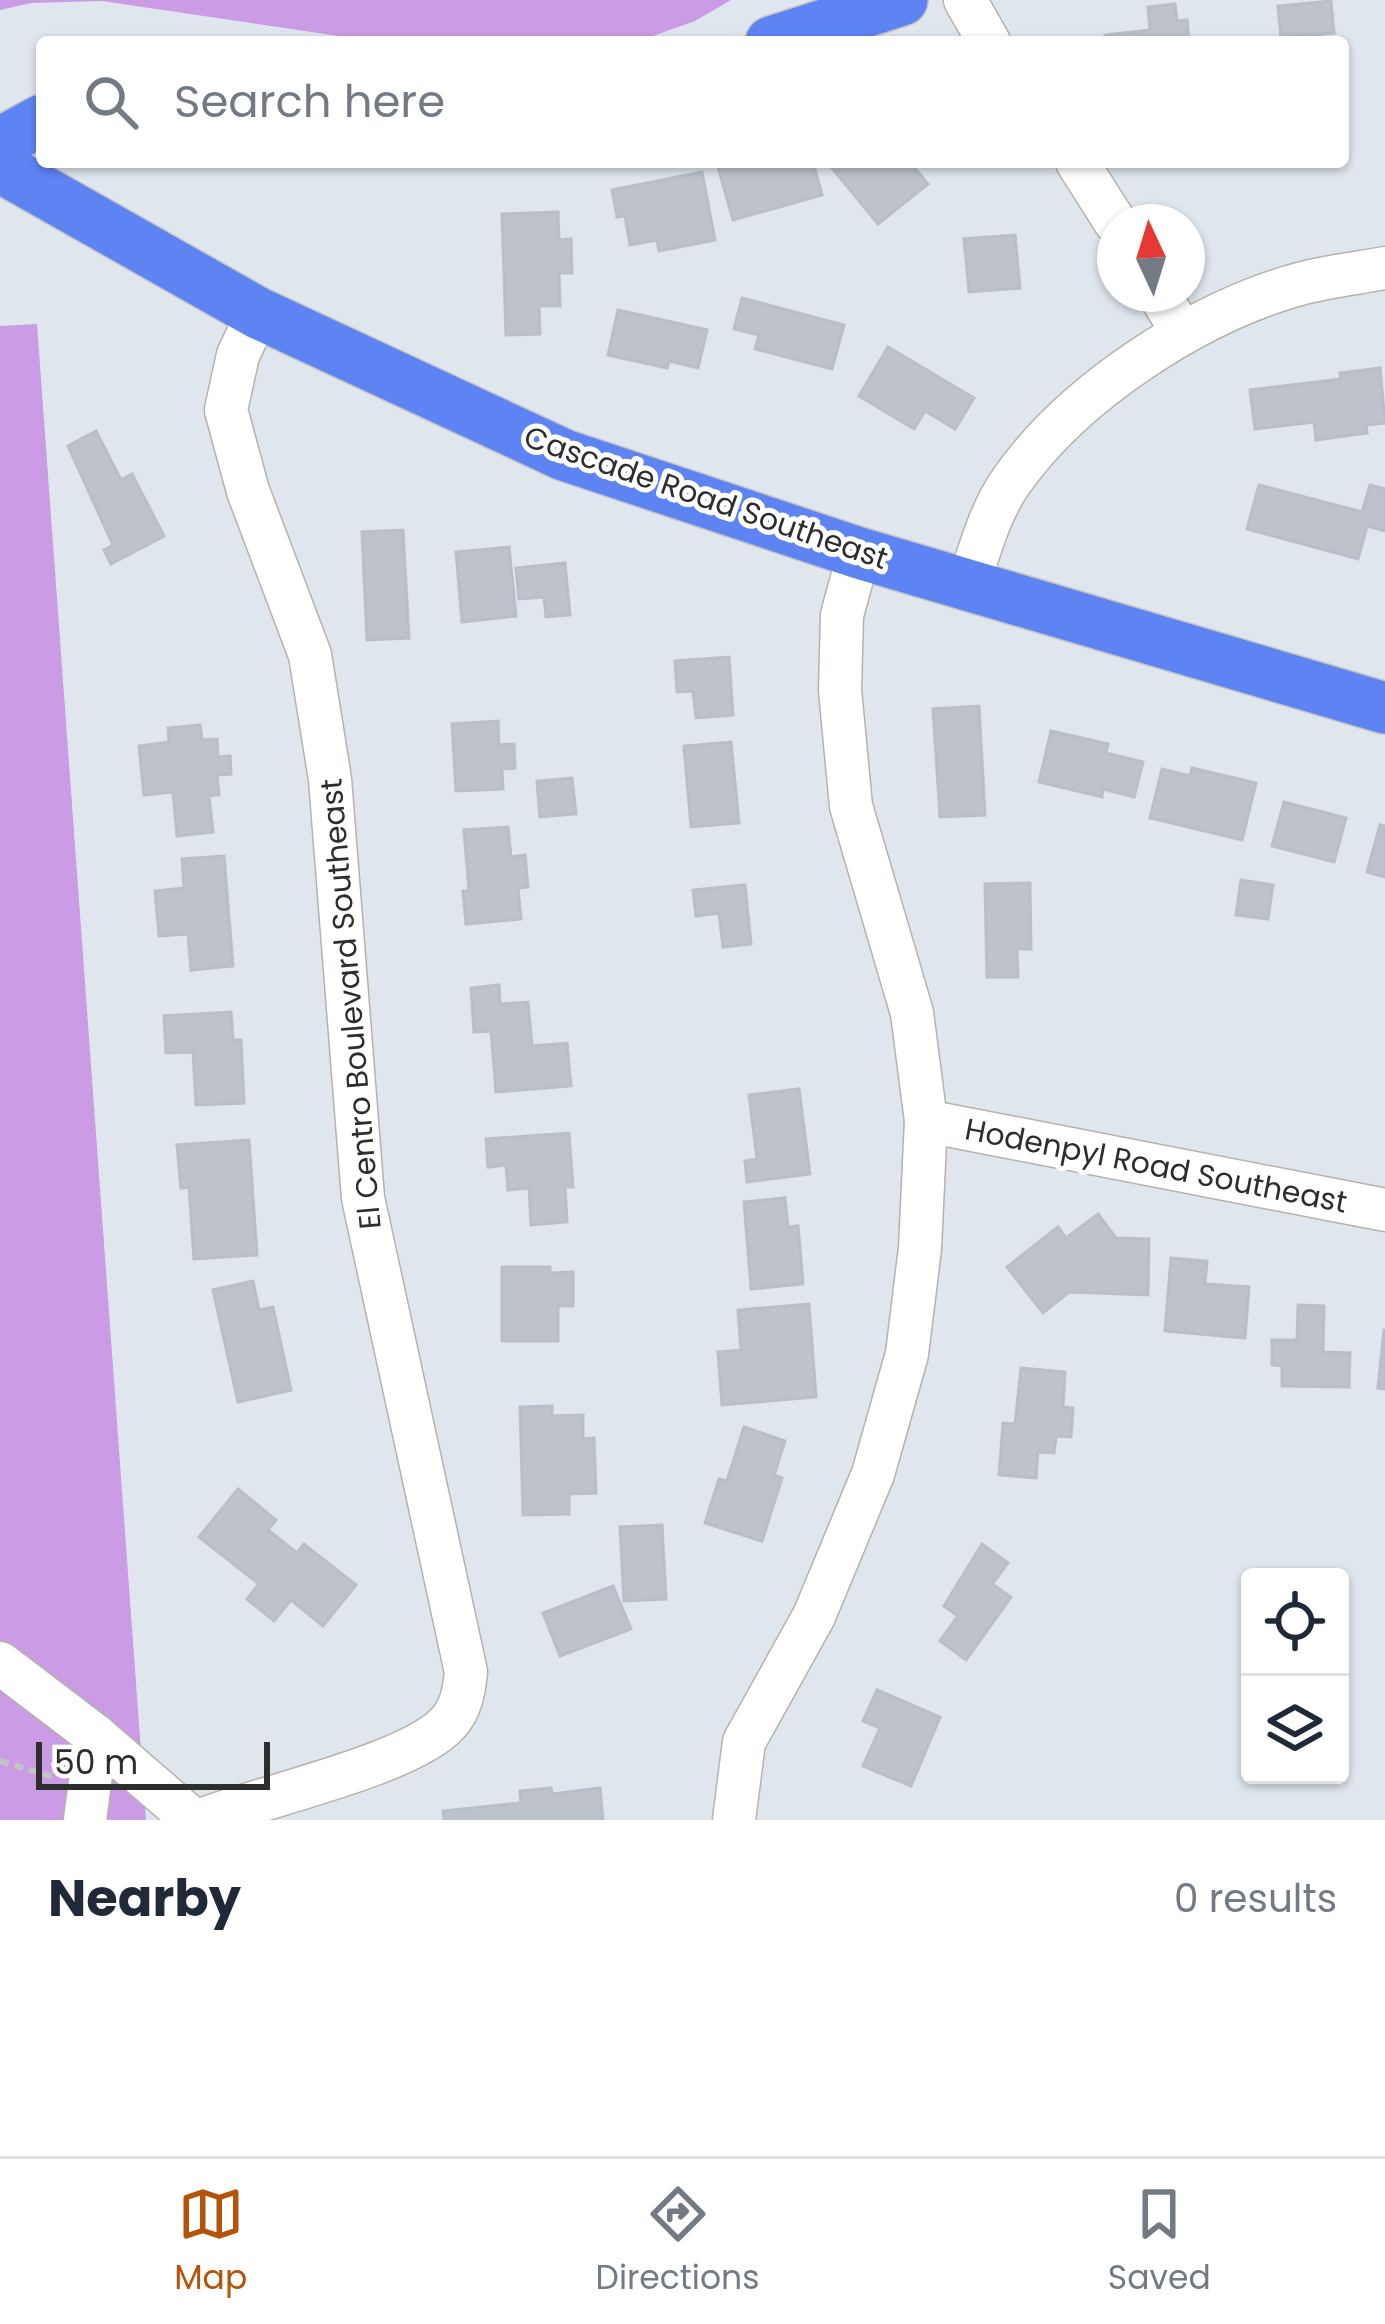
<!DOCTYPE html>
<html lang="en">
<head>
<meta charset="utf-8">
<style>
  :root { --surface:#fff; --page:#f2f2f3; --text:#1f2937; --muted:#747a83; --line:#e0e1e3; --accent:#b45309 }
  body { margin:0; font-family:Poppins,sans-serif; background:var(--page); color:var(--text) }
  .controls { position:absolute; right:36px; bottom:36px; display:grid; overflow:hidden; border-radius:12px; box-shadow:0 3px 9px #0004 }
  .controls button { width:108px; height:108px; display:grid; place-items:center; padding:0; border:0; border-bottom:3px solid var(--line); background:var(--surface); color:var(--text); font:60px sans-serif }
  .compass { position:absolute; left:1097px; top:204px; width:108px; height:108px; border-radius:50%; background:var(--surface); box-shadow:0 3px 9px #0004; rotate:356deg }
  .scale { position:absolute; left:36px; bottom:30px; width:234px; box-sizing:border-box; padding-left:12px; border:6px solid #2d2d2d; border-top:0; font-size:33px; line-height:42px; white-space:nowrap; color:#2d2d2d; -webkit-text-stroke:9px #fff; paint-order:stroke }
  .list { margin:0; padding:0; list-style:none }
  h2 { display:flex; justify-content:space-between; align-items:center; height:156px; margin:0; padding:0 48px; font-size:51px }
  h2 small { font-size:39px; font-weight:400; color:var(--muted) }
  .icon { flex:none; width:66px; height:66px; fill:none; stroke:currentColor; stroke-width:2; stroke-linecap:round; stroke-linejoin:round }
  .map { position:relative; flex:none; width:1385px; height:1820px; overflow:hidden }
  .search { position:absolute; background:var(--surface); box-shadow:0 3px 9px #0004; left:36px; right:36px; top:36px; height:132px; display:flex; align-items:center; gap:30px; box-sizing:border-box; padding:0 42px; border-radius:12px; color:var(--muted); font-size:45px }
  .sheet { height:336px; background:var(--surface) }
  nav { display:flex; justify-content:space-around; align-items:center; box-sizing:border-box; height:168px; border-top:3px solid var(--line); background:var(--surface); font-size:33px; color:var(--muted) }
  nav a { display:grid; justify-items:center; gap:6px }
  nav .on { color:var(--accent) }
  .map>svg:first-child { display:block }
  .green { fill:#cb9be6 }
  .building { fill:#bec2ca; stroke:#b8bfca; stroke-width:3 }
  .lines { fill:none; stroke-linecap:round; stroke-linejoin:round }
  .minor-casing { stroke:#b5b3a9; stroke-width:45 }
  .major-casing { stroke:#c4c4c4; stroke-width:54 }
  .path { stroke:#c4c4c4; stroke-width:6; stroke-dasharray:9 6; stroke-linecap:butt }
  .minor { stroke:#fff; stroke-width:42 }
  .major { stroke:#5e84f4; stroke-width:51 }
  .labels { text-anchor:middle; stroke-width:10; stroke-linejoin:round; paint-order:stroke }
  .street-label { font-size:30px; fill:#2d2d2d; stroke:#fff }
</style>
</head>
<body>
<div class="map">
<svg width="1385" height="1820" viewBox="0 0 1385 1820">
  <rect width="100%" height="100%" fill="#dfe6ee"/>
  <!-- green -->
  <g class="green">
    <polygon points="0,0 731,0 695,21 636,42 380,42 102,1 31,3 0,10"/>
    <polygon points="37,324 146,1820 0,1820 0,326"/>
  </g>
  <!-- building -->
  <g class="building">
    <polygon points="1331,1 1334,33 1281,38 1278,6"/>
    <polygon points="1175,4 1177,21 1187,20 1189,42 1105,42 1105,35 1150,30 1148,7"/>
    <polygon points="736,162 813,162 822,195 733,220 718,167"/>
    <polygon points="827,162 910,162 928,184 878,224"/>
    <polygon points="702,172 715,240 659,251 657,240 630,245 625,216 617,217 612,190"/>
    <polygon points="558,212 559,240 571,239 572,273 559,273 560,306 539,306 540,334 506,335 502,214"/>
    <polygon points="1015,235 1020,288 969,292 964,239"/>
    <polygon points="742,298 844,325 832,369 755,349 759,335 734,329"/>
    <polygon points="618,310 707,330 698,368 669,361 667,368 608,355"/>
    <polygon points="888,347 974,398 955,429 925,411 914,429 859,396"/>
    <polygon points="1380,368 1385,423 1366,425 1367,433 1316,440 1314,422 1255,429 1250,390 1341,379 1340,373"/>
    <polygon points="96,431 121,480 132,474 164,536 111,564 104,550 113,545 68,446"/>
    <polygon points="1259,485 1362,512 1370,485 1385,489 1385,531 1367,526 1358,559 1247,529"/>
    <polygon points="403,530 409,638 367,640 362,532"/>
    <polygon points="509,547 516,616 462,622 456,552"/>
    <polygon points="565,563 570,615 546,617 544,597 519,599 516,568"/>
    <polygon points="729,657 733,715 696,718 693,691 677,692 675,661"/>
    <polygon points="979,706 985,815 940,817 933,709"/>
    <polygon points="498,721 499,745 514,744 515,768 502,769 503,789 456,791 452,724"/>
    <polygon points="200,725 202,740 217,739 218,757 230,756 231,774 217,775 219,795 209,796 213,832 177,836 173,792 144,795 139,746 169,742 168,728"/>
    <polygon points="1051,731 1108,744 1106,753 1143,762 1134,797 1103,789 1102,797 1039,782"/>
    <polygon points="731,742 739,823 691,827 684,746"/>
    <polygon points="1192,768 1256,783 1242,840 1150,818 1162,769 1190,776"/>
    <polygon points="572,778 576,814 540,817 537,781"/>
    <polygon points="1284,802 1346,818 1334,862 1272,846"/>
    <polygon points="1380,825 1385,826 1385,877 1367,872"/>
    <polygon points="508,827 511,857 525,855 528,887 518,888 521,919 466,924 463,891 469,891 464,830"/>
    <polygon points="224,856 233,966 191,970 188,934 159,936 155,891 184,888 182,859"/>
    <polygon points="1241,880 1273,885 1268,919 1236,915"/>
    <polygon points="1030,883 1031,949 1017,949 1018,977 987,977 985,884"/>
    <polygon points="745,885 751,944 723,947 719,913 696,916 693,890"/>
    <polygon points="499,985 500,1004 528,1002 532,1046 567,1043 571,1086 496,1092 491,1031 474,1032 471,988"/>
    <polygon points="231,1012 233,1040 241,1040 244,1103 196,1105 193,1052 166,1053 164,1016"/>
    <polygon points="799,1089 810,1174 747,1182 745,1161 757,1159 749,1095"/>
    <polygon points="569,1133 573,1187 565,1187 567,1222 531,1225 529,1188 508,1190 506,1165 488,1167 486,1139"/>
    <polygon points="249,1140 257,1255 194,1259 189,1187 181,1188 177,1145"/>
    <polygon points="785,1198 788,1227 798,1226 803,1284 751,1289 744,1202"/>
    <polygon points="1098,1214 1116,1238 1149,1239 1148,1295 1069,1292 1043,1313 1007,1267 1058,1227 1066,1238"/>
    <polygon points="1171,1258 1207,1261 1205,1284 1249,1287 1245,1338 1165,1331"/>
    <polygon points="502,1267 550,1267 550,1273 573,1272 573,1306 558,1306 558,1341 502,1341"/>
    <polygon points="253,1281 259,1310 273,1307 291,1390 238,1402 213,1290"/>
    <polygon points="809,1304 816,1397 722,1405 718,1352 741,1350 738,1310"/>
    <polygon points="1298,1305 1324,1306 1323,1352 1350,1353 1349,1387 1282,1386 1282,1366 1272,1365 1272,1340 1297,1340"/>
    <polygon points="1384,1330 1385,1330 1385,1389 1378,1388"/>
    <polygon points="1021,1368 1065,1372 1063,1407 1073,1408 1071,1437 1056,1436 1054,1453 1038,1452 1036,1478 999,1475 1003,1423 1015,1424"/>
    <polygon points="552,1406 552,1416 583,1415 583,1439 594,1438 596,1493 569,1494 569,1514 523,1515 520,1407"/>
    <polygon points="744,1427 785,1441 774,1475 782,1478 762,1541 705,1523 719,1479 727,1481"/>
    <polygon points="238,1489 276,1520 268,1530 297,1553 304,1544 356,1585 323,1626 291,1600 274,1621 247,1599 259,1584 199,1537"/>
    <polygon points="662,1525 666,1599 624,1601 620,1527"/>
    <polygon points="982,1544 1008,1563 992,1584 1011,1597 966,1660 940,1641 958,1616 944,1606"/>
    <polygon points="613,1586 631,1629 560,1656 543,1613"/>
    <polygon points="877,1690 940,1717 911,1786 863,1766 880,1728 863,1721"/>
    <polygon points="551,1788 552,1794 600,1788 603,1820 444,1820 443,1811 521,1803 520,1791"/>
  </g>
  <g class="lines">
    <!-- minor casing -->
    <g class="minor-casing">
      <g id="minor">
        <polyline points="965,0 989,42"/>
        <polyline points="1077,162 1115,222"/>
        <polyline points="1159,294 1182,332"/>
        <path d="M968,585c12,-35 21,-71 42,-102 62,-90 188,-172 293,-200 27,-7 55,-10 82,-15"/>
        <polyline points="926,1121 1385,1210"/>
        <polyline points="0,1663 96,1736 193,1820"/>
        <polyline points="85,1820 96,1736"/>
        <path d="M201,1820c59,-23 208,-55 246,-96 14,-14 17,-33 19,-52l-103,-474 -33,-419 -20,-124 -62,-164 -22,-81 12,-55 20,-42"/>
        <polyline points="734,1820 744,1742 814,1616 873,1474 907,1354 920,1248 926,1121 912,1013 851,806 840,690 842,615 859,553"/>
      </g>
    </g>
    <!-- major casing -->
    <g class="major-casing">
      <g id="major">
        <polyline points="771,42 902,0"/>
        <polyline points="0,143 42,120"/>
        <polyline points="0,167 258,313 564,455 859,553 1385,708"/>
      </g>
    </g>
    <!-- path -->
    <polyline class="path" points="0,1761 54,1777"/>
    <!-- minor -->
    <use href="#minor" class="minor"/>
    <!-- major -->
    <use href="#major" class="major"/>
  </g>
  <g class="labels">
    <!-- street labels -->
    <g class="street-label">
      <text transform="translate(706 498) rotate(19)" y="10">Cascade Road Southeast</text>
      <text transform="translate(351 1004) rotate(-95)" y="10">El Centro Boulevard Southeast</text>
      <text transform="translate(1156 1166) rotate(11)" y="10">Hodenpyl Road Southeast</text>
    </g>
  </g>
</svg>
<div class="controls">
<button><svg class="icon" aria-label="locate" viewBox="0 0 24 24"><circle cx="12" cy="12" r="6"/><path d="M12 2v4M12 18v4M2 12h4M18 12h4"/></svg></button>
<button><svg class="icon" aria-label="layers" viewBox="0 0 24 24"><path d="M12 4l9 5-9 5-9-5zM3 14l9 5 9-5"/></svg></button>
</div>
<svg class="compass" viewBox="-18 -18 36 36"><path d="M0-13l5 13h-10z" fill="#e53935"/><path d="M0 13l5-13h-10z" fill="#747a83"/></svg>
<div class="scale">50 m</div>
<div class="search"><svg class="icon" aria-label="search" viewBox="0 0 24 24"><circle cx="10" cy="10" r="6"/><path d="M15 15l6 6"/></svg>Search here</div>
</div>
<section class="sheet">
<h2>Nearby<small>0 results</small></h2>
<ul class="list">
</ul>
</section>
<nav>
<a class="on"><svg class="icon" aria-label="map" viewBox="0 0 24 24"><path d="M3 6l6-2 6 2 6-2v14l-6 2-6-2-6 2zM9 4v14M15 6v14"/></svg>Map</a>
<a><svg class="icon" aria-label="directions" viewBox="0 0 24 24"><path d="M12 3l9 9-9 9-9-9zM9 14v-3h6M13 9l2 2-2 2"/></svg>Directions</a>
<a><svg class="icon" aria-label="saved" viewBox="0 0 24 24"><path d="M7 4h10v16l-5-4-5 4z"/></svg>Saved</a>
</nav>
</body>
</html>
